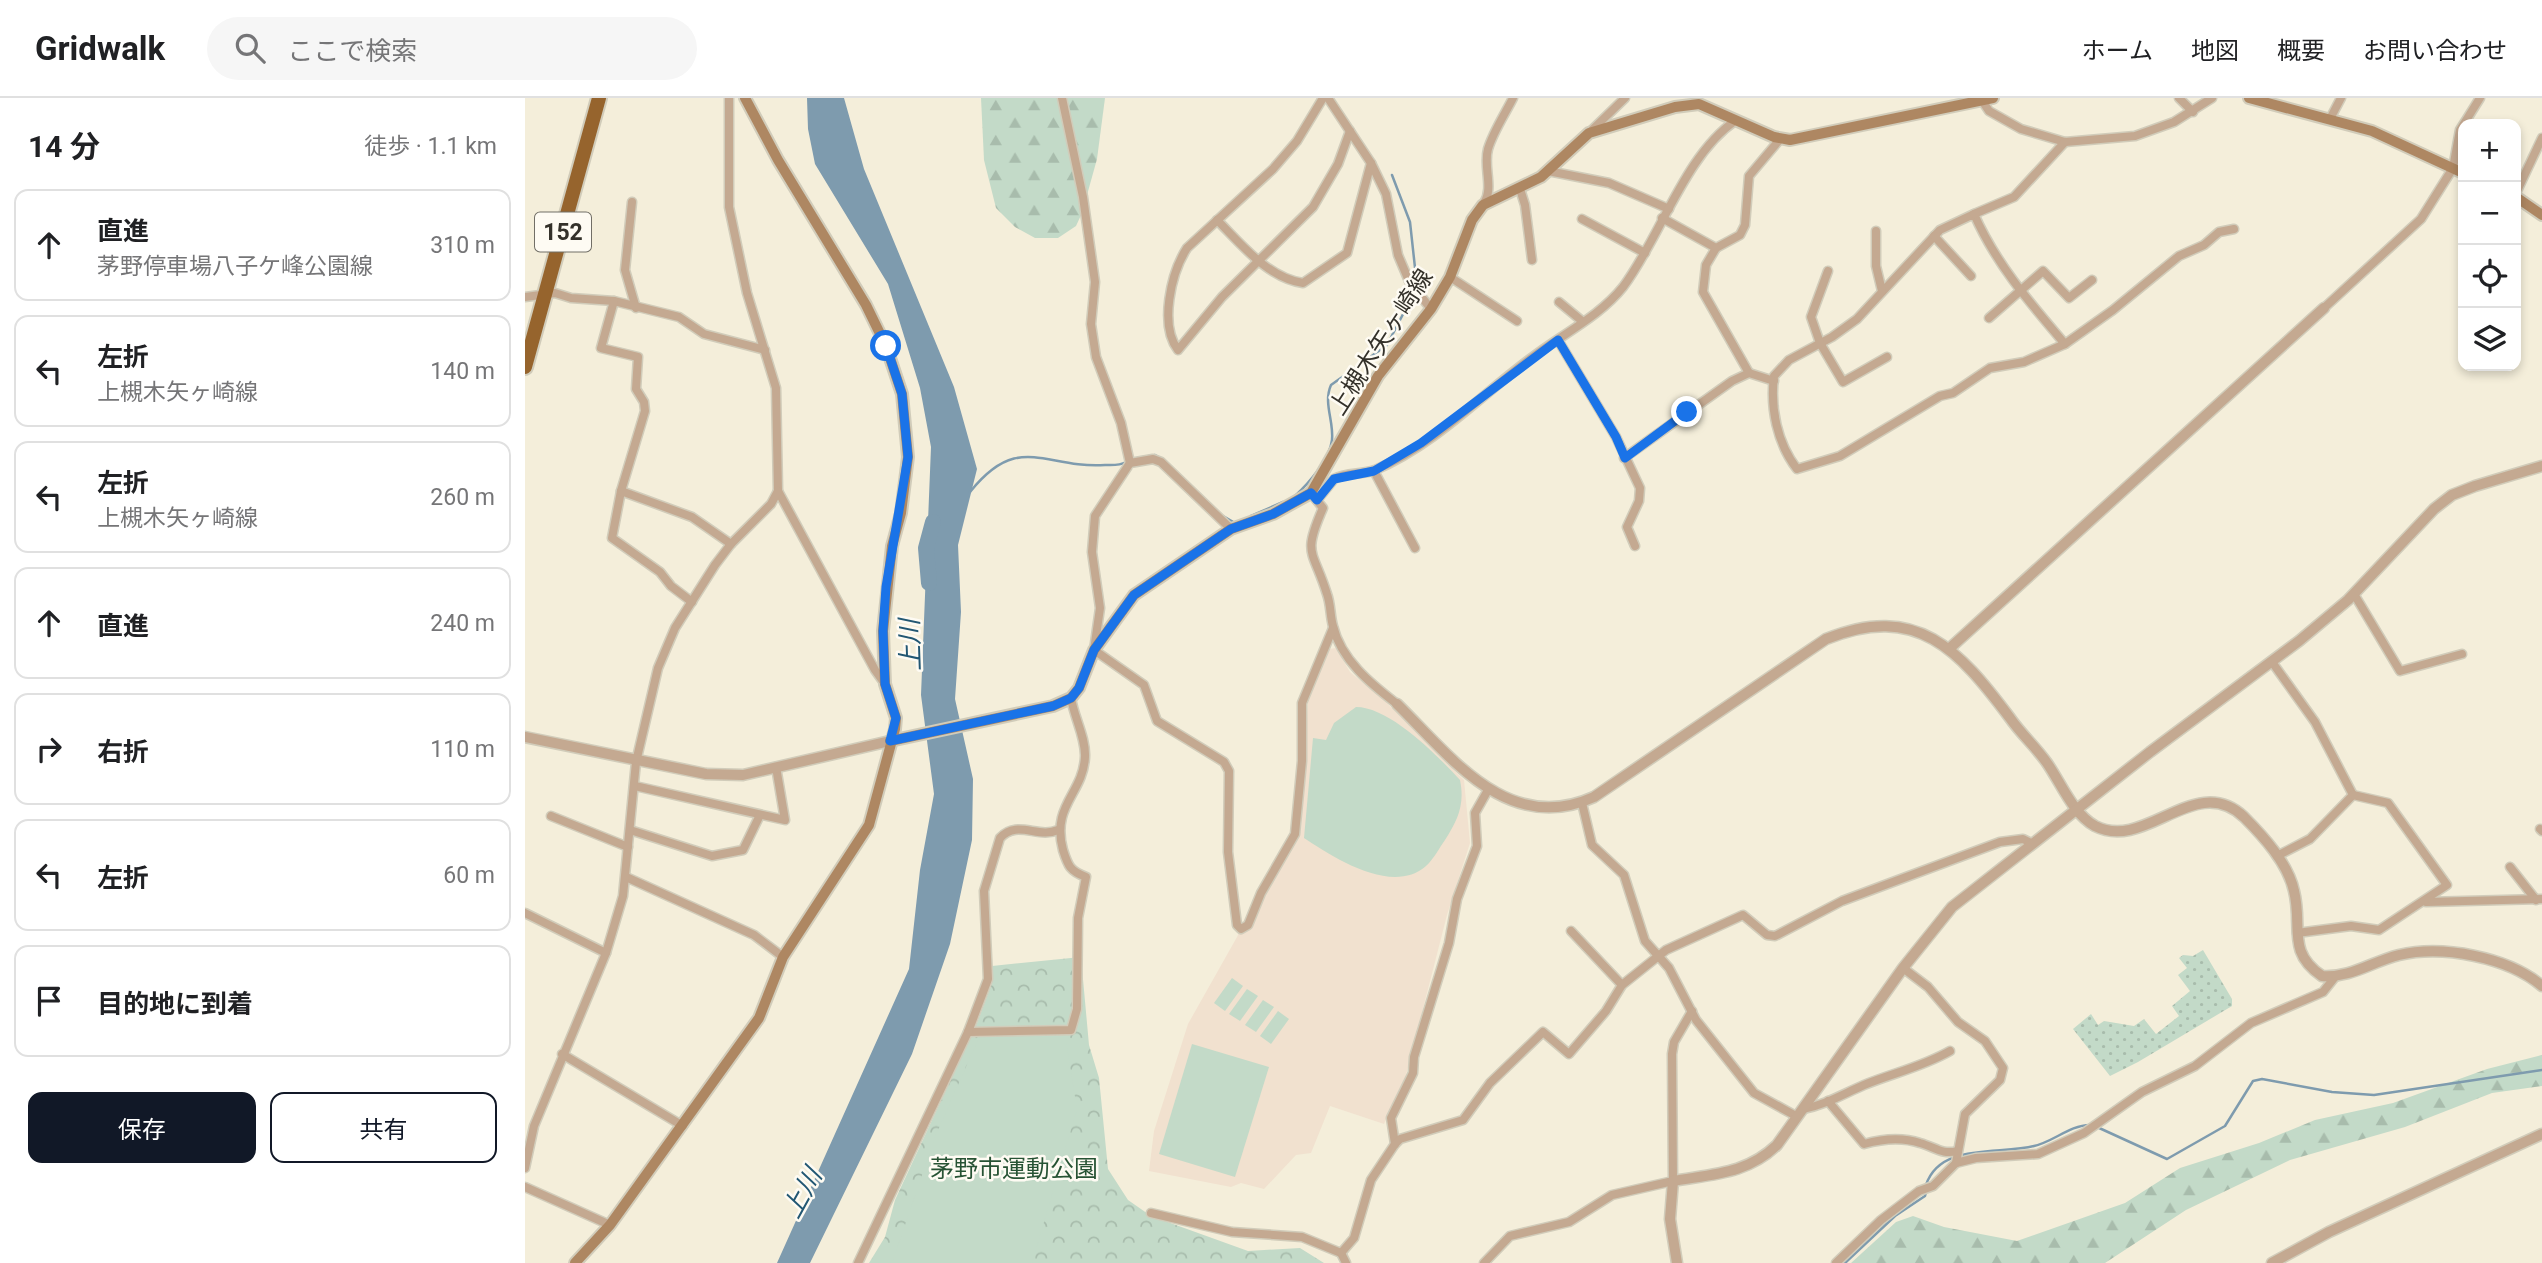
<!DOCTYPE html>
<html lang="ja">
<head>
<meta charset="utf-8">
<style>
  :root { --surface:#fff; --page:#f6f6f6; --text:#202124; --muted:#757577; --line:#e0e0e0; --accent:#111827 }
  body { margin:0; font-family:Roboto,"Noto Sans JP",sans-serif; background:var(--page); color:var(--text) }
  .controls { position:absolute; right:21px; top:21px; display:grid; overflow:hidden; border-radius:14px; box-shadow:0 4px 10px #0003 }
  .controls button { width:63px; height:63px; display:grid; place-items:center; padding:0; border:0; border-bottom:2px solid var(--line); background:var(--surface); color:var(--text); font:35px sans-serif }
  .stop { position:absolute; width:21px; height:21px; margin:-16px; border:5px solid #1a73e8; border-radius:50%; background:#fff }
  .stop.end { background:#1a73e8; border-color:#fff; box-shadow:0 2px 7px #0008 }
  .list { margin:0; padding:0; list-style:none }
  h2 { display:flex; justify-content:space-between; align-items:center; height:91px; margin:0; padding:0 28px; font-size:30px }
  h2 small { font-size:23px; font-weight:400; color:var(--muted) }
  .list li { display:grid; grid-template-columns:46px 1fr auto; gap:21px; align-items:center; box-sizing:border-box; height:112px; margin:0 14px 14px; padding:0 14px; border:2px solid var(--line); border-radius:14px }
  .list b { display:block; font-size:26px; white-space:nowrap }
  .list p { margin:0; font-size:23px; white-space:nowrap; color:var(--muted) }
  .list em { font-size:23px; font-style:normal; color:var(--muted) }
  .actions { display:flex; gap:14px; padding:21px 28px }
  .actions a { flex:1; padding:16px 0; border:2px solid var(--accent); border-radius:14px; text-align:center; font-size:24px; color:var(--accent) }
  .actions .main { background:var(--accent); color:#fff }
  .icon { flex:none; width:38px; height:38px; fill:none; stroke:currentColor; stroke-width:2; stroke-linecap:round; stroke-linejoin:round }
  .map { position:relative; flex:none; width:2017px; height:1165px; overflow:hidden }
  header { display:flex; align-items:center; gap:42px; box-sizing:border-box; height:98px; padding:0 35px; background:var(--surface); border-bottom:2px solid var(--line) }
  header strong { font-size:33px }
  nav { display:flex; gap:38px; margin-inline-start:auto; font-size:24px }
  .search { width:490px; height:63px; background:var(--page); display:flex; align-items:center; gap:18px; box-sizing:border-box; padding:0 24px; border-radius:38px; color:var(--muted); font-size:26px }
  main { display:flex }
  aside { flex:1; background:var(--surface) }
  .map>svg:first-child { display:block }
  .education { fill:#f1e1cf }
  .grass { fill:url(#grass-dots) }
  .forest { fill:url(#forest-firs) }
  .park { fill:url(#park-crowns) }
  .pitch { fill:#c3dac8 }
  .water { fill:#7e9bae }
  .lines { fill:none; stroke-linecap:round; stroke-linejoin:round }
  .stream { stroke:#7e9bae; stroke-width:2.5 }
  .river { stroke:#7e9bae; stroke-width:16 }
  .minor-casing { stroke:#d1ccba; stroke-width:11 }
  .tertiary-casing { stroke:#d1ccba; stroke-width:13 }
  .secondary-casing { stroke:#d1ccba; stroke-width:14 }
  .trunk-casing { stroke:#d1ccba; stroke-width:18 }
  .minor { stroke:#c4a991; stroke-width:8 }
  .tertiary { stroke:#c4a991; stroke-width:10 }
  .secondary { stroke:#ae8762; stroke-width:10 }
  .trunk { stroke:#96642d; stroke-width:14 }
  .route { stroke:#1a73e8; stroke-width:9 }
  .labels { text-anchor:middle; stroke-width:5; stroke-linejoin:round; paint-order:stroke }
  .shield { fill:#fefbf3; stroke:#716e66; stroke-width:2 }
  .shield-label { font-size:23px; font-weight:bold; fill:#34312a }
  .street-label { font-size:24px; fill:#34312a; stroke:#fefbf3 }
  .park-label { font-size:24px; fill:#275334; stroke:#fefbf3 }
  .water-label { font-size:26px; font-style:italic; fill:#225773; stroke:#fefbf3 }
</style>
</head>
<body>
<header>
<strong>Gridwalk</strong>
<div class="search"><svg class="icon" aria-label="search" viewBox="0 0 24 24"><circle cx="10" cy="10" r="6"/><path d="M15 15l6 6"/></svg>ここで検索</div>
<nav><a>ホーム</a><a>地図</a><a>概要</a><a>お問い合わせ</a></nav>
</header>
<main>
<aside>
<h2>14 分<small>徒歩 · 1.1 km</small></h2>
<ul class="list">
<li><svg class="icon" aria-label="ahead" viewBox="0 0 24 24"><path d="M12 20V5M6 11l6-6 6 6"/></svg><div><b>直進</b><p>茅野停車場八子ケ峰公園線</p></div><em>310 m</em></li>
<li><svg class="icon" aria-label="left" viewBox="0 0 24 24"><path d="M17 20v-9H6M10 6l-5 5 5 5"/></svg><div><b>左折</b><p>上槻木矢ヶ崎線</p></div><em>140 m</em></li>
<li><svg class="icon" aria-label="left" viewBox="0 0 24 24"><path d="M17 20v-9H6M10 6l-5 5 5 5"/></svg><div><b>左折</b><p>上槻木矢ヶ崎線</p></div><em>260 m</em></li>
<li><svg class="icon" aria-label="ahead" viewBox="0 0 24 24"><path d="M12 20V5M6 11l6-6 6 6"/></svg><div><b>直進</b></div><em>240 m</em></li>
<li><svg class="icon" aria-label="right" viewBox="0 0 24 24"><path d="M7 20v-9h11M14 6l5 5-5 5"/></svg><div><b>右折</b></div><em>110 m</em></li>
<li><svg class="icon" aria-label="left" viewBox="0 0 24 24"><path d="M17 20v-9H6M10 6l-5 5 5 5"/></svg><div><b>左折</b></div><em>60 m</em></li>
<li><svg class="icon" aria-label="arrive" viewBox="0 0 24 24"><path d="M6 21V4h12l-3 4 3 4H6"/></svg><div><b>目的地に到着</b></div></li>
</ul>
<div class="actions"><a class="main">保存</a><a>共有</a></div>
</aside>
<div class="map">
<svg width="2017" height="1165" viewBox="0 0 2017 1165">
  <defs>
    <pattern id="grass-dots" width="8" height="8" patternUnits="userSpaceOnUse" patternTransform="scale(1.75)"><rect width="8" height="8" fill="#c3dac8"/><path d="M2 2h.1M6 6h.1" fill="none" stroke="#a8bcac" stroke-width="1.8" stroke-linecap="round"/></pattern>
    <pattern id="forest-firs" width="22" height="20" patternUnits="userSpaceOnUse" patternTransform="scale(1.75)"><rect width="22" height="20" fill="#c3dac8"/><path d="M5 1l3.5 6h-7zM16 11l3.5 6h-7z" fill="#a8bcac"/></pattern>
    <pattern id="park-crowns" width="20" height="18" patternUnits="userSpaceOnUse" patternTransform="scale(1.75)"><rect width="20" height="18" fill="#c3dac8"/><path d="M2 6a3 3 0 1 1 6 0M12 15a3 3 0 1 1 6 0" fill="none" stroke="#a8bcac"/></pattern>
  </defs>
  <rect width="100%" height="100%" fill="#f4eeda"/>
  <!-- education -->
  <polygon class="education" points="811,550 825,574 859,602 939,682 945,745 922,817 881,977 859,1026 805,1008 786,1055 771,1057 739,1091 716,1085 706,1089 624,1073 629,1033 663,926 712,839 737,784 776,733 783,604 804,551"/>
  <!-- grass -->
  <polygon class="grass" points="1678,852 1707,901 1707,908 1613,964 1585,978 1548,931 1566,916 1573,927 1579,923 1609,928 1619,921 1631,936 1654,918 1647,908 1665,893 1653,877 1662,870 1654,860 1658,857 1668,858"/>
  <!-- forest -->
  <g class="forest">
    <polygon points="456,0 580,0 572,61 557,115 551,128 533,140 510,140 490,129 471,110 459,62"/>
    <polygon points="2017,957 2017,988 1967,995 1880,1029 1765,1062 1661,1112 1580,1165 1326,1165 1371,1124 1388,1118 1419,1129 1492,1143 1600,1105 1655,1070 1734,1045 1790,1022 1868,1005 1962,971"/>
  </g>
  <!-- park -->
  <polygon class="park" points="556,859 564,947 574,980 583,1071 603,1102 626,1118 723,1153 775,1150 799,1165 344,1165 360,1139 370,1102 452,925 467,885 467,868"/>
  <!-- pitch -->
  <g class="pitch">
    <path d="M831,609c34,0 82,49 104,73 5,24 -2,40 -15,60 -6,8 -11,19 -19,26 -34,30 -93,-9 -122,-28l9,-100 13,2 8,-17z"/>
    <polygon points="707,880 718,888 700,913 689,905"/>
    <polygon points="722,891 733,898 715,923 704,916"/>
    <polygon points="738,902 749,909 731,934 720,927"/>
    <polygon points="753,913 764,921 746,946 735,938"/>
    <polygon points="455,937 532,938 541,944 552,1011 507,1165 367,1165 410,1039"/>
    <polygon points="667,946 744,969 710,1079 634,1056"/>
  </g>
  <!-- water -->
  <polygon class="water" points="282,0 319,0 339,71 429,289 452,371 433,447 436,514 430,601 448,681 447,742 425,846 387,956 285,1165 252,1165 384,871 395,772 409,696 396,597 406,349 395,290 363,186 290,66 283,31"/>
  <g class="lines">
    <!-- stream -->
    <g class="stream">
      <polyline points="867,77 885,124 892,188"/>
      <polyline points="607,361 630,357 637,361"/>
      <path d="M445,394c49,-61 74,-23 135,-27 7,0 14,1 21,-3"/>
      <path d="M770,398c14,-13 35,-37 37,-56 2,-19 -9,-37 -1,-55l56,-40 27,-52"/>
      <polyline points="698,418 710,425"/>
      <polyline points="726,418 758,404"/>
      <polyline points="1572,1029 1642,1061 1700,1028 1728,983 1737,981 1807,994 1849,997 2017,972"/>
      <path d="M1401,1087c14,-43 74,-30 108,-39 19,-4 36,-21 56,-21"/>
      <polyline points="1320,1165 1370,1118 1400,1098 1401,1094"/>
    </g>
    <!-- river -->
    <polyline class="river" points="404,485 401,450 408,424"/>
    <!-- minor casing -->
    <g class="minor-casing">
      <g id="minor">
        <polyline points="204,0 204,109 222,195 251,290 253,393 350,572 360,586"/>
        <polyline points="537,0 558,99 570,184 566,226 571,259 596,325 605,365"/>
        <path d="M798,0l-26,43 -24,28 -86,79c-16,25 -28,77 -9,102l44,-53 91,-90 25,-43 12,-33"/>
        <polyline points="803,0 846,65 861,96 873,157 884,183 906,211"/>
        <polyline points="1654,0 1668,14"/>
        <polyline points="1458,4 1464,13 1496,31 1540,44 1610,38 1649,24 1687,0"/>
        <polyline points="1806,19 1816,0"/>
        <polyline points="1067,32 1100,0"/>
        <polyline points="1023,73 1084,85 1144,111"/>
        <polyline points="995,91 1000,107 1007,162"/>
        <polyline points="1991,95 2017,40"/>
        <polyline points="107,104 100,172 111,210"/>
        <path d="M959,105c10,-15 -1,-36 4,-54 5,-17 17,-35 25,-51"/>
        <path d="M1449,116c22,50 56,89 91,130l-41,18 -34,6 -37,25 -13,3 -100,60 -43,13c-20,-26 -27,-61 -23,-93l15,-16 43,-23 25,-18 83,-89z"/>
        <polyline points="1449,116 1489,99 1540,44"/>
        <polyline points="1137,120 1191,150 1215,137 1220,127 1224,78 1256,40"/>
        <polyline points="1057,121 1120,155"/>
        <path d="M692,122c24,24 51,58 86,63l44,-30 24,-90"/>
        <polyline points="1351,133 1351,168 1357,193"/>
        <polyline points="1409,138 1446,178"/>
        <polyline points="1191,150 1181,167 1178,194 1224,275"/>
        <polyline points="1303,173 1286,219 1295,245 1318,284 1362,259"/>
        <polyline points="925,179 992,223"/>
        <polyline points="0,199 30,195 46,200 89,203 154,219 179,236 240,252"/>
        <polyline points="89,203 76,250 113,259 111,291 119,304 120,313 96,393 87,440 135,474 146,488 167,504"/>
        <polyline points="1034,204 1057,223"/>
        <polyline points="1799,210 1896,121 1928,70 1935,32 1955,0"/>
        <polyline points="1464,220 1518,173 1544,200 1567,182"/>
        <polyline points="1033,242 1091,339 1115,390 1114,403 1102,429 1110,448"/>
        <polyline points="1540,246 1588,212 1654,158 1679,147 1694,134 1709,131"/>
        <polyline points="1099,360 1207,283 1224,275 1249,283"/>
        <polyline points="849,373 890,450"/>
        <polyline points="96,393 167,419 206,446"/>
        <path d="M789,399l9,11c-21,48 -10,41 4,86 4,11 3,22 6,32 8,34 38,58 64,78"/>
        <path d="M792,402l17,-21c12,-7 28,-4 41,-9 66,-28 115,-85 173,-124 26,-18 55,-34 75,-59 37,-49 62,-132 112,-166"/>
        <polyline points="706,431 636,364 628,361 605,365 570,418 567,454 575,510 569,552 619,587 632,623 699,664 704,673 703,754 712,827 716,831 723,827 736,795 770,736 777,663 777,605 808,530"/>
        <polyline points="1829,496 1875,573 1937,556"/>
        <polyline points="1747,564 1790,624 1828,697"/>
        <polyline points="110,688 260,722 251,669"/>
        <polyline points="1057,705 1067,747 1099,777 1120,843 1144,870 1171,922 1229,995 1271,1018"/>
        <polyline points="26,718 103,749"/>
        <polyline points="2015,731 2017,733"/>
        <polyline points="105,732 187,758 218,752 235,717"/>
        <polyline points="1752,758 1785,741 1828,697"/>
        <polyline points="1985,769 2011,802"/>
        <polyline points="101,779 229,837 258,859"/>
        <polyline points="1901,804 2017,801"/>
        <polyline points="0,815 81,855"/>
        <polyline points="1046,833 1097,887"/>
        <polyline points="1772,835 1826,828 1854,832 1922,787 1863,705 1828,697"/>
        <polyline points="1378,870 1403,889 1433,924 1460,943 1478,970 1475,982 1440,1016 1431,1065"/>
        <path d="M443,934l103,-2 6,-21 1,-91 8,-41c-16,-6 -18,-11 -23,-27 -12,-45 20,-56 22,-93 1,-19 -11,-40 -14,-59"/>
        <polyline points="37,956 158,1028"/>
        <path d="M1303,1003l36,43c18,-5 38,-7 56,-1 15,4 22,12 37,8"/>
        <path d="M1278,1011c22,-4 40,-15 61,-24 29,-12 58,-18 86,-34"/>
        <polyline points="870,1046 866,1020 888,975 889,959 924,845 932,801 952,748 950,715 963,692"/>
        <polyline points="0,1070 9,1028 81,855 98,798 111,664 133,570 150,530 190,467 206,446 246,406 253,393"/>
        <polyline points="0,1089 85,1127"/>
        <polyline points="626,1115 707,1134 777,1139 816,1155 821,1165"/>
        <polyline points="816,1155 829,1140 846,1082 870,1046 875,1041 938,1022 965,985 1018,934 1044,956 1081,913 1097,887 1141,852 1218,817 1242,837 1250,838 1317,803 1475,744 1498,741 1506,745"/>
        <path d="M333,1165l110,-231 20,-53 -4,-88 16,-53c17,-19 38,1 58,-8"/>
        <polyline points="959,1165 985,1138 1044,1124 1087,1097 1148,1083 1147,956 1149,944 1167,913"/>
        <polyline points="1311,1165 1356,1122 1394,1093 1408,1088 1431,1065 1451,1060 1513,1056 1559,1035 1617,994 1670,968 1726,925 1798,894 1810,879"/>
      </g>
    </g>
    <!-- tertiary casing -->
    <g class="tertiary-casing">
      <g id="tertiary">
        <polyline points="1425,550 1799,210"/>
        <path d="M872,606c54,53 111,132 197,93l232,-158c91,-37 133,11 184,79 11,16 26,29 37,45 14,20 26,51 48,63 51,26 100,-55 149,-9 19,19 44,46 50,74 9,35 -8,61 28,85 29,2 49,-14 77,-21 44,-10 109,2 143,31"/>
        <polyline points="0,639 181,676 218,677 365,643"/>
        <path d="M1152,1165l-7,-44 3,-38c40,-7 74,-7 104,-36l126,-177 49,-61 198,-155 149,-111 49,-41 86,-91 18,-14 23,-9 67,-20"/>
        <polyline points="1747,1165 1804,1134 2017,1036"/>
      </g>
    </g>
    <!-- secondary casing -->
    <g class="secondary-casing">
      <g id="secondary">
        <polyline points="1724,0 1847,33 1938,75"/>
        <polyline points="1991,99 2017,117"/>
        <polyline points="365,643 528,608 546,600 554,590 569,552 609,497 706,431 748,416 786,395 853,278 906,211 925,179 947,122 958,107 1016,79 1064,35 1150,9 1174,6 1249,39 1265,42 1468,0"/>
        <polyline points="50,1165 85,1127 234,920 258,859 344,727 370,631 371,620 360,586 358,533 367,448 376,415 383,359 377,296 361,248 341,207 253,62 220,0"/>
      </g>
    </g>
    <!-- trunk casing -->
    <g class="trunk-casing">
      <polyline id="trunk" points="0,269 74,0"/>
    </g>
    <!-- minor -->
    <use href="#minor" class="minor"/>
    <!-- tertiary -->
    <use href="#tertiary" class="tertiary"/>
    <!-- secondary -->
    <use href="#secondary" class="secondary"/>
    <!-- trunk -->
    <use href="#trunk" class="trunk"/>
  </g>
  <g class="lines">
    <!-- route -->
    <polyline class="route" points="361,248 377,296 383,359 361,489 358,533 360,586 371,620 365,643 528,608 546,600 554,590 569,552 609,497 706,431 748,416 786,395 792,402 809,381 849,373 896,345 1033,242 1091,339 1100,360 1162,314"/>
  </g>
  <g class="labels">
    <!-- shield labels -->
    <rect class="shield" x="10" y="114.5" width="56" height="39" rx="5"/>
    <g class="shield-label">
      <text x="38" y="142">152</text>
    </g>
    <!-- street labels -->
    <g class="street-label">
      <text transform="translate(856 244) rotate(-57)" y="8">上槻木矢ヶ崎線</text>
    </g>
    <!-- park labels -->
    <g class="park-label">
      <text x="489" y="1079">茅野市運動公園</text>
    </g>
    <!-- water labels -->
    <g class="water-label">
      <text transform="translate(385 547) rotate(-92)" y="9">上川</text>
      <text transform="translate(277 1095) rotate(-61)" y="9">上川</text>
    </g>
  </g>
</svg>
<div class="controls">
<button>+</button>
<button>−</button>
<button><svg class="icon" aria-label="locate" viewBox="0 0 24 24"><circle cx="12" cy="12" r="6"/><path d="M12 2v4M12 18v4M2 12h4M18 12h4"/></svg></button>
<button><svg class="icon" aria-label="layers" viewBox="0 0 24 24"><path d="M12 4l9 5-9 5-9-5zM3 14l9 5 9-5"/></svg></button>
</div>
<div class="stop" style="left:361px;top:248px"></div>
<div class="stop end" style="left:1162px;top:314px"></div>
</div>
</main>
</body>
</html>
